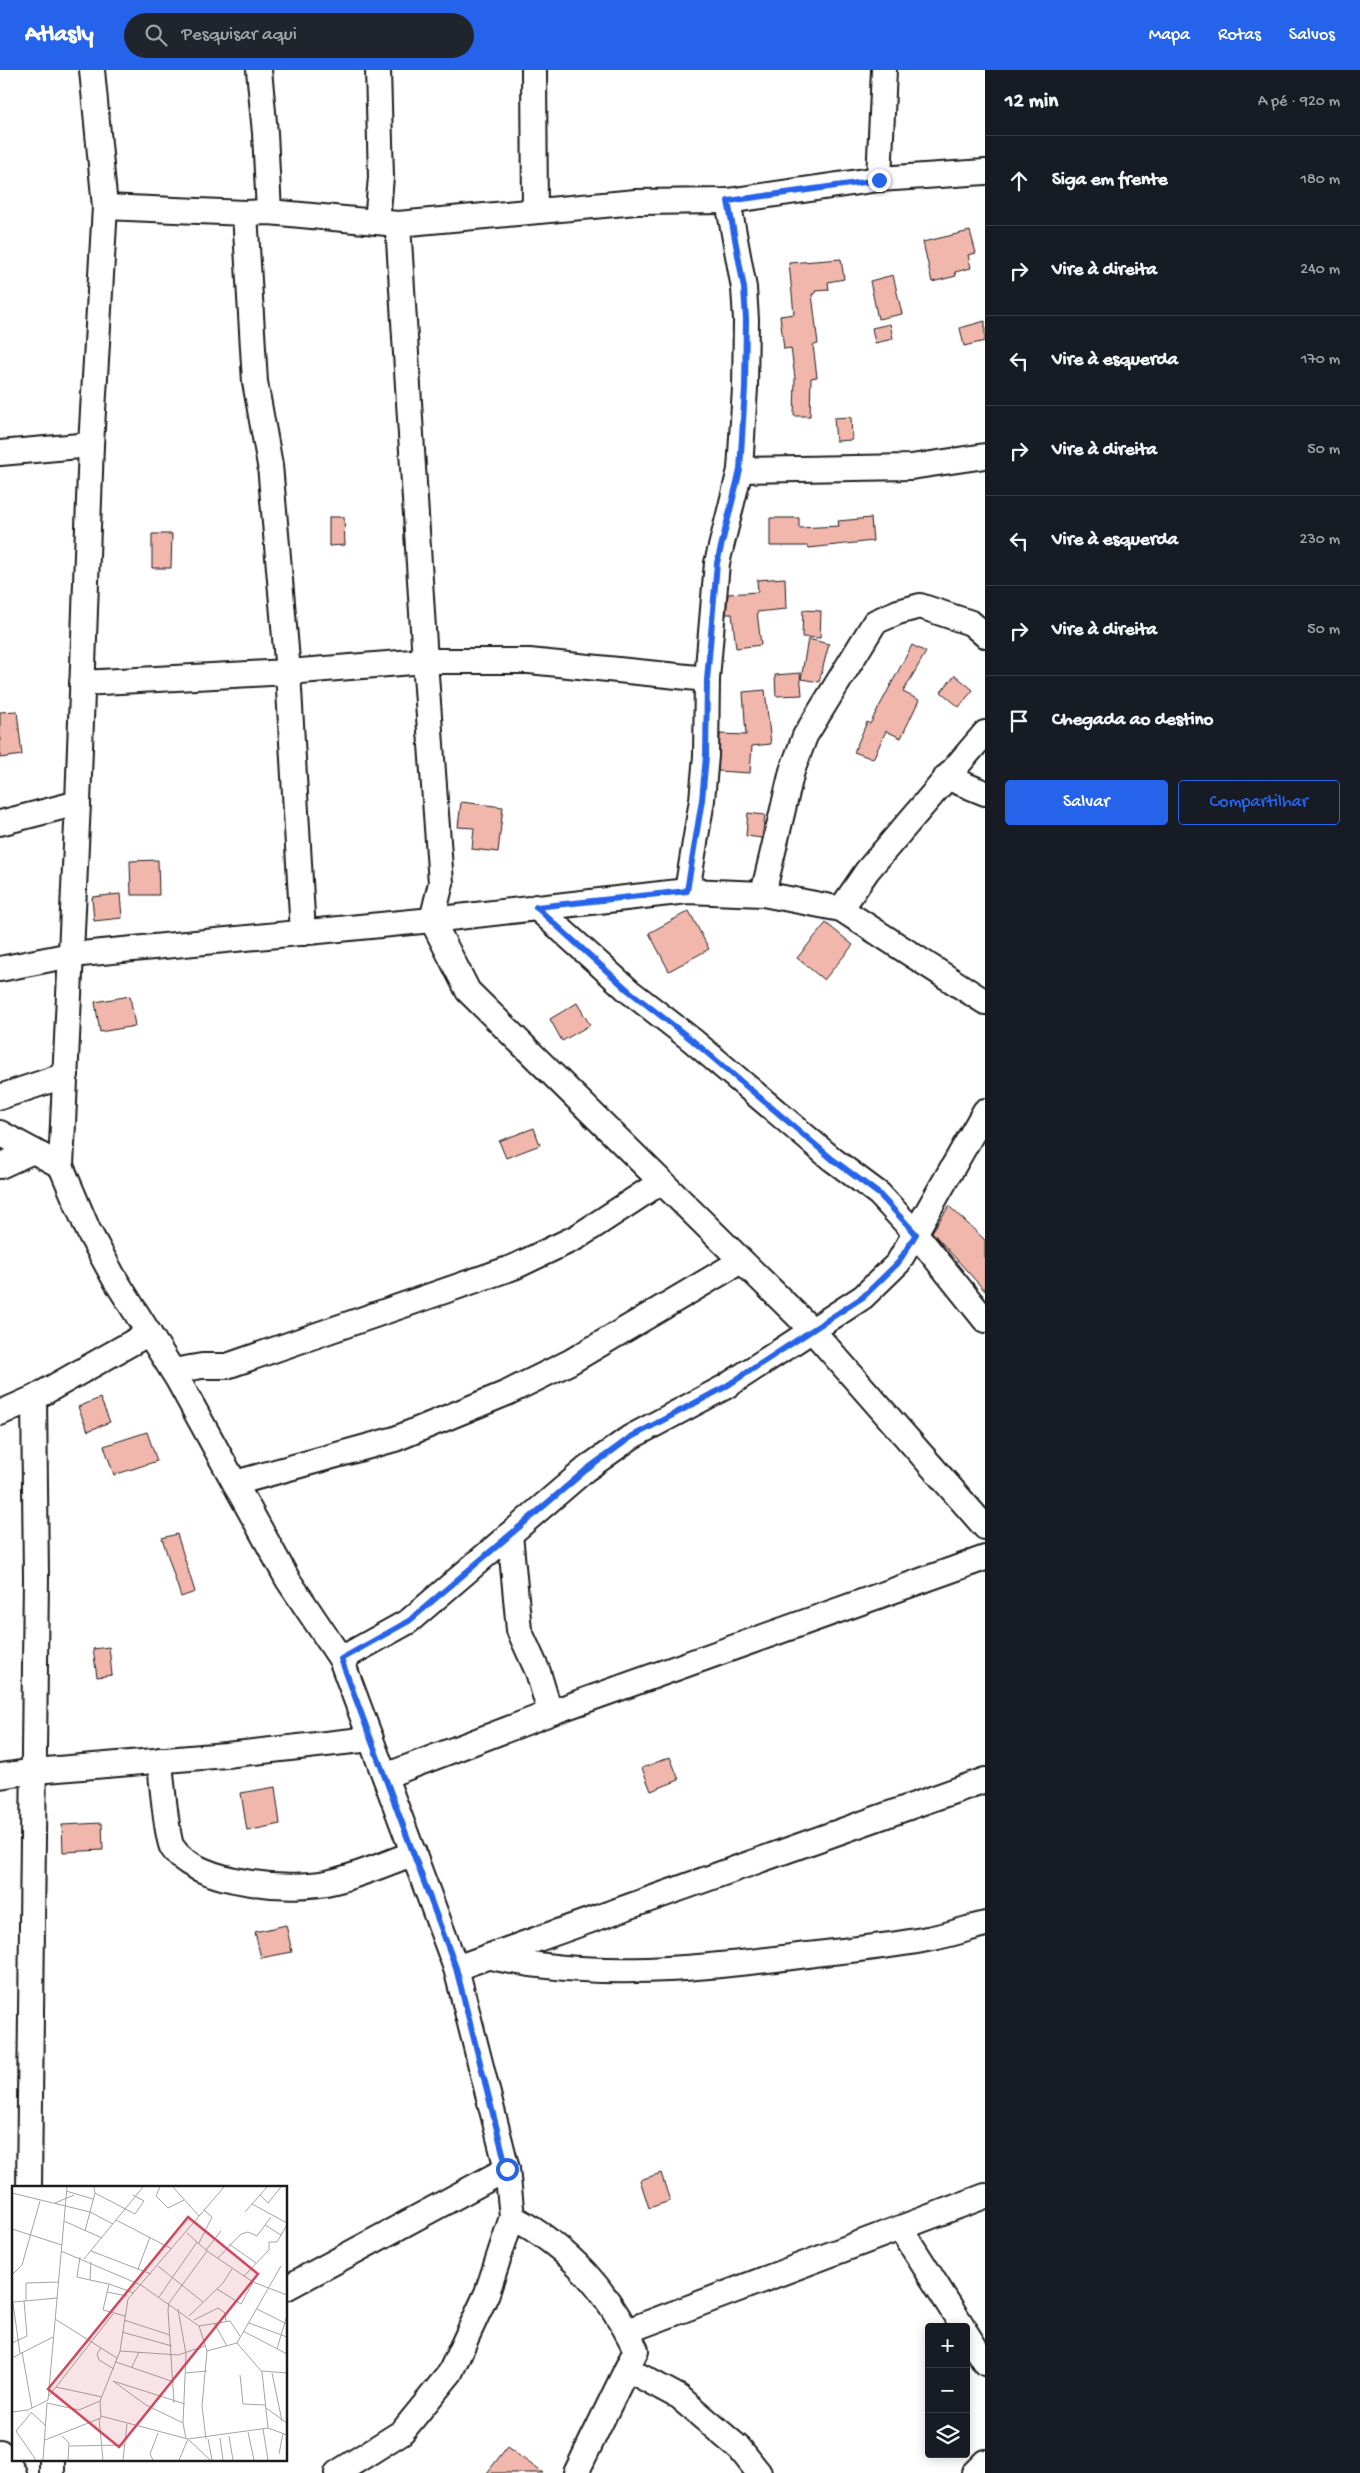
<!DOCTYPE html>
<html lang="pt">
<head>
<meta charset="utf-8">
<style>
  :root { --surface:#171b24; --page:#20242c; --text:#f1f3f6; --muted:#9ea1a6; --line:#363941; --accent:#2563eb }
  body { margin:0; font-family:"Gochi Hand",sans-serif; background:var(--page); color:var(--text) }
  .controls { position:absolute; right:15px; bottom:15px; display:grid; overflow:hidden; border-radius:5px; box-shadow:0 2px 12px #0003 }
  .controls button { width:45px; height:45px; display:grid; place-items:center; padding:0; border:0; border-bottom:1px solid var(--line); background:var(--surface); color:var(--text); font:25px sans-serif }
  .stop { position:absolute; width:15px; height:15px; margin:-11px; border:4px solid #2563eb; border-radius:50%; background:#fff }
  .stop.end { background:#2563eb; border-color:#fff; box-shadow:0 1px 5px #0008 }
  .list { margin:0; padding:0; list-style:none }
  h2 { display:flex; justify-content:space-between; align-items:center; height:65px; margin:0; padding:0 20px; font-size:21px }
  h2 small { font-size:16px; font-weight:400; color:var(--muted) }
  .list li { display:grid; grid-template-columns:32px 1fr auto; gap:15px; align-items:center; box-sizing:border-box; height:90px; padding:0 20px; border-top:1px solid var(--line) }
  .list b { display:block; font-size:19px; white-space:nowrap }
  .list em { font-size:16px; font-style:normal; color:var(--muted) }
  .actions { display:flex; gap:10px; padding:15px 20px }
  .actions a { flex:1; padding:11px 0; border:1px solid var(--accent); border-radius:5px; text-align:center; font-size:18px; color:var(--accent) }
  .actions .main { background:var(--accent); color:#fff }
  .icon { flex:none; width:28px; height:28px; fill:none; stroke:currentColor; stroke-width:2; stroke-linecap:round; stroke-linejoin:round }
  .map { position:relative; flex:none; width:985px; height:2403px; overflow:hidden }
  header { display:flex; align-items:center; gap:30px; box-sizing:border-box; height:70px; padding:0 25px; background:var(--accent); color:#fff }
  header strong { font-size:24px }
  nav { display:flex; gap:28px; margin-inline-start:auto; font-size:18px }
  .search { width:350px; height:45px; background:var(--page); display:flex; align-items:center; gap:12px; box-sizing:border-box; padding:0 18px; border-radius:28px; color:var(--muted); font-size:19px }
  main { display:flex }
  aside { flex:1; background:var(--surface) }
  .map>svg:first-child { display:block }
  .building { fill:#f1b7ac; stroke:#1c1c1c }
  .lines { fill:none; stroke-linecap:round; stroke-linejoin:round }
  .minor-casing { stroke:#1c1c1c; stroke-width:28 }
  .minor { stroke:#fff; stroke-width:24 }
  .route { stroke:#2563eb; stroke-width:6 }
  .inset-road { fill:none; stroke:#a4a4a4; stroke-width:1 }
  .view { fill:#d1495b; fill-opacity:0.15; stroke:#d1495b; stroke-width:2.5 }
  .inset-edge { fill:none; stroke:#1c1c1c; stroke-width:2.5 }
</style>
</head>
<body>
<header>
<strong>Atlasly</strong>
<div class="search"><svg class="icon" aria-label="search" viewBox="0 0 24 24"><circle cx="10" cy="10" r="6"/><path d="M15 15l6 6"/></svg>Pesquisar aqui</div>
<nav><a>Mapa</a><a>Rotas</a><a>Salvos</a></nav>
</header>
<main>
<div class="map">
<svg width="985" height="2403" viewBox="0 0 985 2403">
  <rect width="100%" height="100%" fill="#fff"/>
  <filter id="ink" filterUnits="userSpaceOnUse"><feTurbulence type="fractalNoise" baseFrequency=".02" numOctaves="2"/><feDisplacementMap in="SourceGraphic" scale="10" xChannelSelector="R" yChannelSelector="G"/><feConvolveMatrix kernelMatrix="1 2 1 2 8 2 1 2 1" color-interpolation-filters="sRGB"/></filter>
  <g filter="url(#ink)">
    <!-- building -->
    <g class="building">
      <polygon points="970,161 976,183 968,185 971,198 955,202 956,206 932,212 923,172"/>
      <polygon points="841,189 844,209 828,212 829,220 815,221 815,224 812,224 818,274 813,275 817,307 811,308 810,346 794,346 795,308 791,278 784,279 780,246 794,244 789,193"/>
      <polygon points="893,205 902,244 878,249 870,211"/>
      <polygon points="985,251 985,271 964,276 960,258"/>
      <polygon points="890,254 893,269 875,273 872,258"/>
      <polygon points="851,347 852,370 836,371 834,348"/>
      <polygon points="329,447 344,447 345,475 329,476"/>
      <polygon points="770,448 799,448 799,458 839,456 838,451 871,448 873,471 809,478 808,476 770,476"/>
      <polygon points="152,464 172,464 171,498 152,498"/>
      <polygon points="785,508 786,539 757,542 761,575 736,578 732,544 726,544 728,524 758,522 757,510"/>
      <polygon points="803,540 821,541 820,568 802,567"/>
      <polygon points="808,569 829,574 819,612 801,609"/>
      <polygon points="912,575 926,582 903,622 919,630 901,668 886,661 873,689 854,682 867,652 870,654"/>
      <polygon points="800,603 802,625 776,626 775,605"/>
      <polygon points="955,605 973,620 959,637 941,622"/>
      <polygon points="765,620 771,674 752,676 750,703 718,701 720,664 746,665 743,622"/>
      <polygon points="17,641 22,685 0,688 0,642"/>
      <polygon points="461,732 503,737 498,782 472,779 474,758 458,757"/>
      <polygon points="748,743 765,745 762,768 746,766"/>
      <polygon points="158,790 159,825 131,825 130,791"/>
      <polygon points="120,824 122,848 94,851 92,827"/>
      <polygon points="689,841 709,879 669,901 649,863"/>
      <polygon points="826,853 853,875 824,910 797,888"/>
      <polygon points="130,926 135,956 100,962 95,932"/>
      <polygon points="577,933 590,955 562,971 550,949"/>
      <polygon points="534,1058 540,1075 506,1088 499,1071"/>
      <polygon points="949,1136 985,1170 985,1221 932,1162"/>
      <polygon points="100,1328 110,1352 88,1361 78,1337"/>
      <polygon points="147,1362 157,1391 114,1405 104,1376"/>
      <polygon points="177,1464 195,1522 181,1527 162,1468"/>
      <polygon points="109,1577 112,1605 97,1607 93,1579"/>
      <polygon points="670,1687 679,1710 651,1721 642,1698"/>
      <polygon points="275,1717 280,1754 247,1761 241,1723"/>
      <polygon points="102,1753 103,1780 63,1782 62,1755"/>
      <polygon points="286,1855 292,1882 261,1888 255,1862"/>
      <polygon points="661,2103 670,2131 649,2138 640,2110"/>
      <polygon points="507,2377 543,2403 487,2403"/>
    </g>
    <g class="lines">
      <!-- minor casing -->
      <g class="minor-casing">
        <g id="minor">
          <polyline points="92,0 105,137 91,375 78,733 61,1096 88,1160 113,1206 177,1308 288,1510 341,1589 456,1898 507,2099 512,2147 487,2223 450,2303 402,2362 337,2403"/>
          <polyline points="259,0 265,63 269,142"/>
          <polyline points="534,0 535,141"/>
          <polyline points="879,109 884,0"/>
          <polyline points="105,137 245,143 269,142 398,154 636,132 728,131 879,109 985,102"/>
          <polyline points="245,143 255,312 270,395 288,602 303,863"/>
          <polyline points="377,152 381,107 378,0"/>
          <polyline points="398,154 425,591 441,813 432,850 468,921 812,1260 985,1457"/>
          <polyline points="0,383 91,375"/>
          <polyline points="740,400 911,397 985,386"/>
          <polyline points="82,613 288,602 425,591 529,591 707,609"/>
          <polyline points="946,707 985,723"/>
          <polyline points="0,753 78,733"/>
          <polyline points="687,821 702,730 706,686 707,609 717,493 740,400 745,318 746,250 744,218 728,131"/>
          <polyline points="763,824 792,701 805,666 875,552 898,542 920,536 971,553 985,565"/>
          <polyline points="536,837 629,921 692,970 832,1089 879,1124 916,1164 985,1250"/>
          <polyline points="841,839 867,801 985,663"/>
          <polyline points="0,899 71,885 432,850 687,821 763,824 841,839 985,932"/>
          <polyline points="0,1027 66,1005"/>
          <polyline points="0,1063 61,1096"/>
          <polyline points="0,1096 33,1081"/>
          <polyline points="173,1301 202,1296 227,1296 514,1197 577,1167 661,1112"/>
          <polyline points="0,1343 34,1328 149,1263"/>
          <polyline points="235,1413 395,1369 507,1323 570,1292 741,1191"/>
          <polyline points="510,1464 519,1560 538,1602 550,1642"/>
          <polyline points="341,1589 409,1551 586,1399 631,1367 725,1317 863,1227 898,1193 985,1041"/>
          <path d="M160,1690c1,15 7,78 12,87 24,38 123,45 163,34 27,-7 53,-18 79,-28"/>
          <polyline points="0,1706 34,1701 226,1685 371,1669"/>
          <polyline points="385,1706 558,1640 985,1488"/>
          <path d="M491,1887c104,23 211,12 316,-2 39,-5 80,-8 120,-16 19,-3 39,-10 58,-15"/>
          <polyline points="456,1898 985,1710"/>
          <polyline points="29,2117 36,1507 34,1328"/>
          <path d="M512,2147c58,31 96,74 124,133l-60,123"/>
          <polyline points="901,2159 963,2257"/>
          <polyline points="286,2218 507,2099"/>
          <polyline points="627,2261 985,2126"/>
          <polyline points="966,2263 985,2293"/>
          <polyline points="627,2299 679,2327 740,2379 759,2403"/>
          <polyline points="0,2382 14,2403"/>
          <polyline points="52,2389 52,2403"/>
          <polyline points="974,2403 985,2392"/>
        </g>
      </g>
      <!-- minor -->
      <use href="#minor" class="minor"/>
    </g>
  </g>
  <g class="lines" filter="url(#ink)">
    <!-- route -->
    <polyline class="route" points="507,2099 456,1898 341,1589 409,1551 586,1400 631,1367 725,1317 863,1227 898,1193 916,1164 879,1124 832,1089 692,970 629,921 536,837 687,821 702,730 706,686 707,610 717,493 740,400 745,318 746,250 744,218 728,131 879,110"/>
  </g>
  <!-- overview -->
  <g transform="translate(12 2116)">
    <rect width="275" height="275" fill="#fff"/>
    <path class="inset-road" d="M148,1l-4,9 12,12 16,-8M161,1l26,29M54,5l27,8M0,7l78,19 23,12M83,7l40,21 9,-13 -11,-6M248,9l8,8 13,-16M43,17l19,-8M240,18l35,19M233,26l22,-25M104,34l56,29M52,35l38,17M253,39l16,10M0,43l50,16M73,45l10,-38 -1,-6M175,47l20,18 46,31 34,13M187,57l13,-26 -8,-7M217,58l27,19M194,64l15,-19M49,65l80,34 58,41 8,25 -5,55 4,33M79,65l60,23M68,71l-3,20 13,3M206,72l23,-24 7,-2 9,4 14,-19M72,73l59,-72M79,76l-1,18 19,4M146,80l45,36M126,83l12,-32M0,89l10,-10 18,-64M232,90l25,-26v-8h8l10,-17M205,103l24,15 12,-22M95,106l20,4M0,110l8,57M147,111l38,-55M14,115v-18l33,-1M2,116l43,-4M166,123l8,45 -3,69 3,16M245,123l30,15M113,130l-22,-6 6,-26 25,9M177,130l34,-33 9,-14M43,133l62,39M112,134l46,15M182,134l24,-12 7,5 1,8M202,137l13,23M237,137l38,14M187,140l31,-5 10,15M231,145l44,23M110,146l50,14M0,157l15,-7 -3,-35M225,157l25,29 6,56M89,162l-4,6 2,6 15,9M265,163l10,-34M108,165l58,4 27,-9M195,165l30,-8 44,-77M10,166l10,56M0,172l41,-21M104,176l58,20M120,181l7,-15M250,185l25,2M174,187l21,-2M260,187l10,48M228,189l3,29 22,1M101,195l33,24 37,18M101,195l72,23M44,201l46,10M37,210l64,-82M162,217l-6,-93 1,-7 38,-52M254,222l21,15M0,226l16,-2 20,-10 19,-213M19,226l15,14M19,227l-15,18 20,29M89,230l87,23 80,-11 19,7M87,232l4,42M251,243l5,31M236,246l6,28M50,250l7,7 -1,17M217,250l4,24M208,252l3,22M196,253l4,21M33,254l56,-22 -1,-17M177,254l21,20M58,260l54,-1M267,268l4,-21M31,274l4,-57 32,7 21,-9 20,-50 8,-52 96,-112M111,274l4,-36M141,274l-3,-6 8,-21M167,274l9,-21"/>
    <path class="view" d="M176,31l70,57 -139,173 -71,-58z"/>
    <rect width="275" height="275" class="inset-edge"/>
  </g>
</svg>
<div class="controls">
<button>+</button>
<button>−</button>
<button><svg class="icon" aria-label="layers" viewBox="0 0 24 24"><path d="M12 4l9 5-9 5-9-5zM3 14l9 5 9-5"/></svg></button>
</div>
<div class="stop" style="left:507px;top:2099px"></div>
<div class="stop end" style="left:879px;top:110px"></div>
</div>
<aside>
<h2>12 min<small>A pé · 920 m</small></h2>
<ul class="list">
<li><svg class="icon" aria-label="ahead" viewBox="0 0 24 24"><path d="M12 20V5M6 11l6-6 6 6"/></svg><div><b>Siga em frente</b></div><em>180 m</em></li>
<li><svg class="icon" aria-label="right" viewBox="0 0 24 24"><path d="M7 20v-9h11M14 6l5 5-5 5"/></svg><div><b>Vire à direita</b></div><em>240 m</em></li>
<li><svg class="icon" aria-label="left" viewBox="0 0 24 24"><path d="M17 20v-9H6M10 6l-5 5 5 5"/></svg><div><b>Vire à esquerda</b></div><em>170 m</em></li>
<li><svg class="icon" aria-label="right" viewBox="0 0 24 24"><path d="M7 20v-9h11M14 6l5 5-5 5"/></svg><div><b>Vire à direita</b></div><em>50 m</em></li>
<li><svg class="icon" aria-label="left" viewBox="0 0 24 24"><path d="M17 20v-9H6M10 6l-5 5 5 5"/></svg><div><b>Vire à esquerda</b></div><em>230 m</em></li>
<li><svg class="icon" aria-label="right" viewBox="0 0 24 24"><path d="M7 20v-9h11M14 6l5 5-5 5"/></svg><div><b>Vire à direita</b></div><em>50 m</em></li>
<li><svg class="icon" aria-label="arrive" viewBox="0 0 24 24"><path d="M6 21V4h12l-3 4 3 4H6"/></svg><div><b>Chegada ao destino</b></div></li>
</ul>
<div class="actions"><a class="main">Salvar</a><a>Compartilhar</a></div>
</aside>
</main>
</body>
</html>
